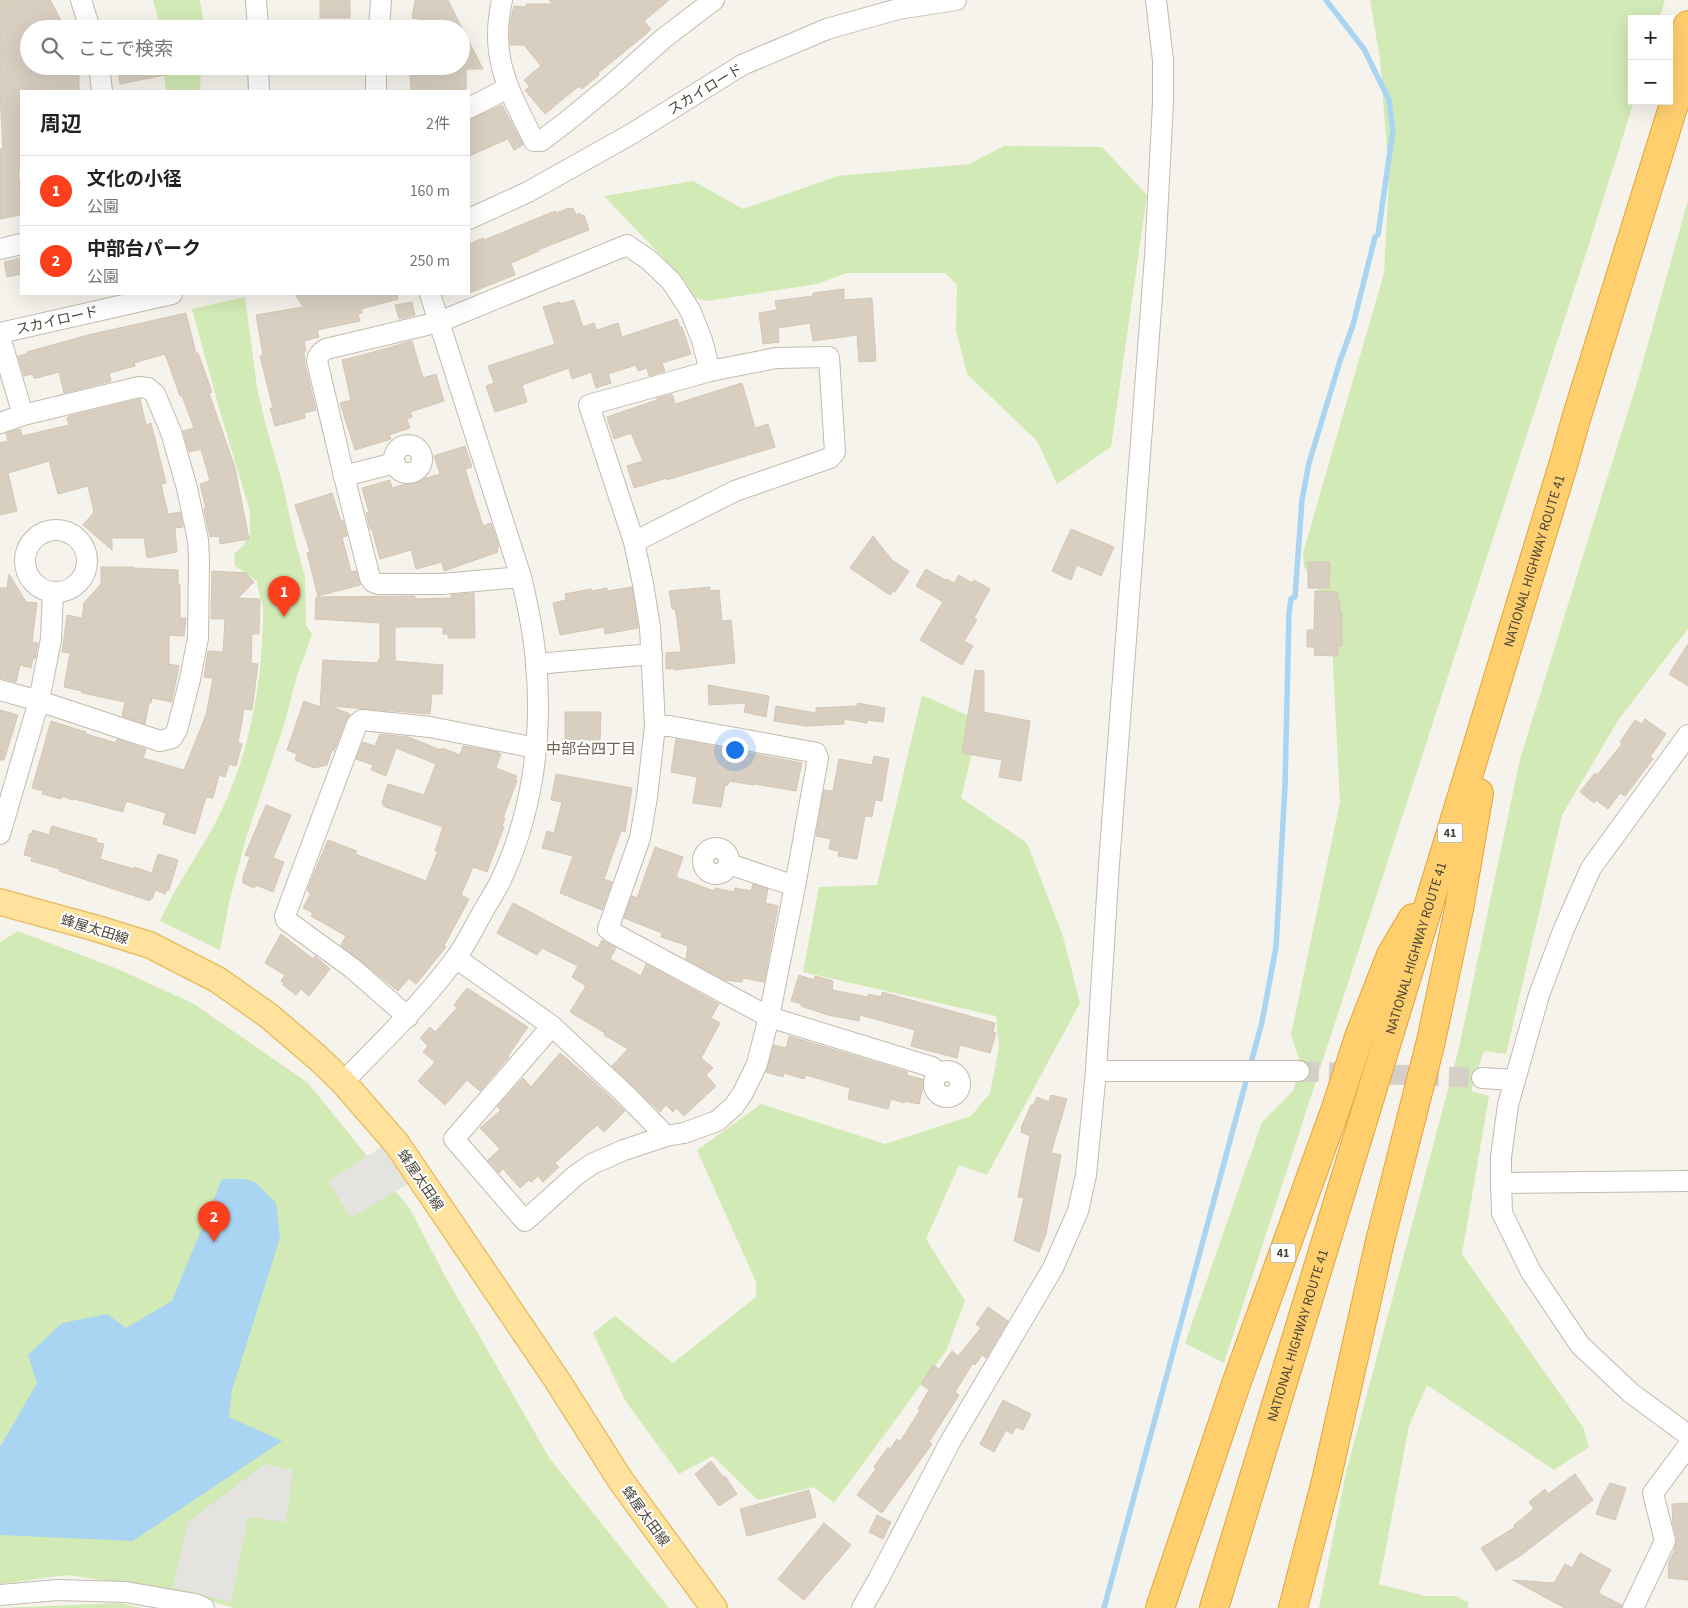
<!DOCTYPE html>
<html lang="ja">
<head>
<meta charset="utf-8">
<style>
  :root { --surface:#fff; --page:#f6f6f6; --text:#222; --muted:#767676; --line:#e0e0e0; --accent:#fc3f1d }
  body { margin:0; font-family:"Source Sans 3","Noto Sans JP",sans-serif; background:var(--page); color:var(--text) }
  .controls { position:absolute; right:15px; top:15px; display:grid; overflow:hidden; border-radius:0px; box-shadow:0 5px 20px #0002 }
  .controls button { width:45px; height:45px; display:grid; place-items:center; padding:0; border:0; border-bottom:1px solid var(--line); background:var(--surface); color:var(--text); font:25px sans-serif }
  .you { position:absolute; left:734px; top:749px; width:18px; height:18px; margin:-12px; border:4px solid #fff; border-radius:50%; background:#1a73e8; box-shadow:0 0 0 8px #1a73e833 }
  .badge { display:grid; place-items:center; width:32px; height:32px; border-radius:50%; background:var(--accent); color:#fff; font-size:16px; font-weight:700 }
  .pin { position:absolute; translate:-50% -41px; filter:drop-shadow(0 1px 2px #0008) }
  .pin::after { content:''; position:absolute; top:26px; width:18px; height:15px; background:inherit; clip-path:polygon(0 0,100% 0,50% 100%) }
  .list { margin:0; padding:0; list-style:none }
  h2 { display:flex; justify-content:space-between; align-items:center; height:65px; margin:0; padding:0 20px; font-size:21px }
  h2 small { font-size:16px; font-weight:400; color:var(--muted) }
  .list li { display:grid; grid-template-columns:32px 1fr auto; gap:15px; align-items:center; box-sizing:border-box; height:70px; padding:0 20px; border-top:1px solid var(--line) }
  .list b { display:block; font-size:19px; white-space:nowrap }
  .list p { margin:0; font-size:16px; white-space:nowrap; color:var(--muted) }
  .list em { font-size:16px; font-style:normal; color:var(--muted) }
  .icon { flex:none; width:28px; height:28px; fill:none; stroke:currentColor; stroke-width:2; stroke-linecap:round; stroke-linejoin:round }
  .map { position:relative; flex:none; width:1688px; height:1608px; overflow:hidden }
  .search { position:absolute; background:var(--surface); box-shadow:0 5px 20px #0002; left:20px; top:20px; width:450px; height:55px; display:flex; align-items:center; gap:12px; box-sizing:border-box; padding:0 18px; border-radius:28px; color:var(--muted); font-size:19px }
  .panel { position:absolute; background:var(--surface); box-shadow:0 5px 20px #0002; left:20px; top:90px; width:450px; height:205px; border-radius:0px }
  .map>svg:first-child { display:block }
  .green { fill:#d2eab5 }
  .parking { fill:#e5e3e0 }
  .water { fill:#a9d4f2 }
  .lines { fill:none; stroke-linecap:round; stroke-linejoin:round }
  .stream { stroke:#a9d4f2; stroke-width:5.5 }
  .building { fill:#d8cfc1; stroke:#d3c7b4 }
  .minor-tunnel { stroke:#d4d0c8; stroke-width:20; stroke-dasharray:20 10; stroke-linecap:butt }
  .minor-casing { stroke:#c2bbae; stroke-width:22 }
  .major-casing { stroke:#e6c16a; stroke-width:28 }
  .highway-casing { stroke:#e0a43c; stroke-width:30 }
  .minor { stroke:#fff; stroke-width:20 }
  .major { stroke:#ffe39c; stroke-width:25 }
  .highway { stroke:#ffcf6e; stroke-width:28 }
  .labels { text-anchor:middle; stroke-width:4; stroke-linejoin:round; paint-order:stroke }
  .shield { fill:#fff; stroke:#817c74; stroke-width:1 }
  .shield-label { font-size:12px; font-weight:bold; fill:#4b4439 }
  .street-label { font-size:14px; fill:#4b4439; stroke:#fff }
  .neighbourhood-label { font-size:15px; fill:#6e6250; stroke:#fff }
</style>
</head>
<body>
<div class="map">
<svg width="1688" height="1608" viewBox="0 0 1688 1608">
  <rect width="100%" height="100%" fill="#f6f3ec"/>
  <!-- green -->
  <g class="green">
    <polygon points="153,0 200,0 203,19 202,29 161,29"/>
    <polygon points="1370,0 1665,0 1659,19 1632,19 1632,101 1634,101 1591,238 1224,1363 1185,1343 1262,1122 1294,1090 1299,1059 1291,1035 1340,802 1330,607 1304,567 1303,553 1384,273 1389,178 1380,59"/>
    <polygon points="163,66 201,66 200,91 166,91"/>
    <polygon points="1004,146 1102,147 1147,195 1111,447 1057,484 1037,441 967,374 956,330 957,285 945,273 847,273 817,284 707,301 692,297 686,282 604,196 693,181 743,209 838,176 969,164"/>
    <polygon points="1688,200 1688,629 1619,719 1562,815 1506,1054 1484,1051 1471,1091 1489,1096 1462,1254 1583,1427 1589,1447 1554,1470 1427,1385 1409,1426 1379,1584 1425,1596 1455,1596 1468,1602 1468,1608 1319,1608 1346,1473 1459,1048 1520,759 1639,376"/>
    <path d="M245,297l12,90 9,39 16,56 14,62 9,33 1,48 6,9 -6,18 -8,20 -14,53 -38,113 -17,65 -9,47 -60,-29c14,-32 34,-60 51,-90 32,-58 48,-124 51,-190 0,-11 2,-23 1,-34 -2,-9 -5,-17 -6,-26l-22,-15 -1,-12 9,-8 7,-12v-23l-29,-96 -29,-106z"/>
    <polygon points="922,695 980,721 961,798 1027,843 1063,936 1080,1003 987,1175 959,1165 926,1239 965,1301 946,1351 834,1503 814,1487 758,1500 713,1456 679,1474 626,1402 593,1333 615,1316 673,1363 756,1297 756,1282 697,1150 761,1104 885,1144 971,1116 990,1093 999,1048 996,1016 803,972 819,887 877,885"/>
    <polygon points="18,931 118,969 194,1004 308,1083 410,1209 445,1276 550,1459 669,1608 235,1608 169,1590 67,1575 0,1584 0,942"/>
    <polygon points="120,1603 141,1608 0,1608"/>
  </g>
  <!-- parking -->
  <g class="parking">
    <polygon points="383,1146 409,1183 351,1218 328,1181"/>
    <polygon points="265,1464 293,1470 286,1522 248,1517 231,1602 173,1587 188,1522"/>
  </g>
  <!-- water -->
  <polygon class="water" points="222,1179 244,1179 255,1182 276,1203 280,1238 232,1390 229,1417 282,1441 133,1541 0,1535 0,1447 37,1383 28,1355 62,1323 107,1314 126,1328 172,1301"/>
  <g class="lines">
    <!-- stream -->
    <polyline class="stream" points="1104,1608 1262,1022 1276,947 1285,786 1289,613 1291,599 1295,597 1302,500 1309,463 1340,361 1353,325 1375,237 1378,235 1393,130 1389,100 1364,49 1326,0"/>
  </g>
  <!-- building -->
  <g class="building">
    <polygon points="0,0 50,0 61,20 44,29 29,29 29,66 79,66 79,91 21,91 21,172 18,172 21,192 21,215 0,219 0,149 3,149 0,93"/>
    <rect x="320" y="0" width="30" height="18"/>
    <polygon points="415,0 448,0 461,26 412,18"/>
    <polygon points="549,0 669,0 644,21 651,29 645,35 598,73 599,75 582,89 579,86 545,114 525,90 530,87 524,80 541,66 524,45 510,45 510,22 514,6 526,7 526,4 553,4"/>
    <polygon points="461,26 483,69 466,69 466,91 411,91 410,66 461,66"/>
    <polygon points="118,66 170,66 170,74 120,84"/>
    <polygon points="502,105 523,145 514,150 508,139 469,156 469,120"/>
    <polygon points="569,208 570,209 573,208 576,215 580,213 581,216 584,215 589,230 538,250 539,251 511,263 515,275 469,293 469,244 483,238 484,240 555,211 556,213"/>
    <polygon points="21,258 21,274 7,277 4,262"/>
    <polygon points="844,289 844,300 872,298 876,361 859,362 857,335 813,341 810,323 778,328 779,342 763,344 759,313 777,310 775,301 813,296 813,293"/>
    <polygon points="295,294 397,294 398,299 361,309 362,313 358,314 360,321 317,330 319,337 304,341 306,351 304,352 305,364 316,410 304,413 305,418 275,426 270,408 273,408 260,356 263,355 256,315 303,307"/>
    <polygon points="574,300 583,327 594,323 597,330 618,323 622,337 677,319 680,327 682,327 691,354 662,363 665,371 649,376 647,368 638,371 636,365 608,374 611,383 596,388 591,372 572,379 569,368 522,385 527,402 495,412 486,386 494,383 488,366 555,344 543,307 560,302 560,304"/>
    <polygon points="412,302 415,315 399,319 395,305"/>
    <polygon points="186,313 196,353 198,353 212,392 209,393 235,468 249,539 220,544 219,536 210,537 204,509 206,509 200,484 210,481 201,449 189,452 183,431 194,428 182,396 180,396 165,354 134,363 135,366 109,373 111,381 64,393 59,372 37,378 34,378 33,374 24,376 18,356 27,354 27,352 88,335"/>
    <polygon points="412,341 423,378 436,374 444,401 410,412 412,417 407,419 410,428 389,435 391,439 355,450 340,403 351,400 342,360 359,356"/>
    <polygon points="742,383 755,428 768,424 775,447 667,480 667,478 634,488 627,466 643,461 631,433 614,439 607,417 657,400 657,398 672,394 675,404"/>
    <polygon points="140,399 146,425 151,423 166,483 161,484 168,514 180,512 183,527 175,528 177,552 147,558 144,538 112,538 112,550 83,525 94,512 88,486 58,494 49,461 8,473 17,511 0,515 0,443 8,441 6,433 20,429 22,436 69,425 67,418 70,416"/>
    <polygon points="465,446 472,467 465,469 483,526 491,523 499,547 497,548 498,552 444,571 442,562 416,569 411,550 380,559 372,530 370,529 366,513 369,512 362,488 390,480 392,488 440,474 434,456"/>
    <polygon points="332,493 341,521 343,520 347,536 342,537 351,572 356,571 360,585 318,596 307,553 310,552 295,505"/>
    <polygon points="1071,529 1114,547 1101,576 1077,565 1071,580 1052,571"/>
    <polygon points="873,536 892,560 909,571 895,592 893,591 890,595 850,568"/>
    <polygon points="1308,562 1330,562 1329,588 1308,588"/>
    <polygon points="101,567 133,567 133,568 178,570 178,585 180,585 180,618 186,618 184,636 169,635 169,664 179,666 172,700 172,702 152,698 151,703 149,703 145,724 122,716 125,702 82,693 82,691 64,687 70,653 62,652 67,615 82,618 84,603 101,584"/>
    <polygon points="926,569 945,580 946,579 954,583 959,575 972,583 974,580 990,589 974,618 977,620 964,641 973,646 962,665 920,640 943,602 916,586"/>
    <polygon points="212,571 246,573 254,582 238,598 260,599 259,634 252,634 251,663 258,664 252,710 244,709 238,743 242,744 236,766 229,764 225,777 219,775 213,798 206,797 195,834 163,824 166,813 126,801 123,812 74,799 73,800 62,796 61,799 42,794 43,791 32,788 51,721 86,732 86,734 116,743 117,739 146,749 143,758 184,770 206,715 213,678 204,677 208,651 223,652 225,619 211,619"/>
    <polygon points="9,574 26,602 37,603 32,642 38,643 35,659 33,658 31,668 20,665 16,682 0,678 0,588 7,588"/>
    <polygon points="632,587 638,628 605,634 604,627 560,635 553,603 566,600 565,594 591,589 592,591 607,588 607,591"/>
    <polygon points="710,587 710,591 719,590 722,621 731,620 735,663 674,670 674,668 666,669 666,653 681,652 677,619 675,609 672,609 669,591"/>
    <polygon points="1315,591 1338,592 1337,601 1340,601 1340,613 1342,613 1342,646 1338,646 1338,656 1314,655 1315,647 1307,647 1307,630 1314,630"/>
    <polygon points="474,593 475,638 448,638 448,634 443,634 443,627 395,627 395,661 443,665 442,694 432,694 430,714 330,706 350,714 346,720 334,751 332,750 327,765 314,768 295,760 297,754 287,750 304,701 320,707 323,660 378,663 378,660 380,660 380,623 315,619 316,597 415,596 415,599 452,598 451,595"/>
    <polygon points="1688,644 1688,686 1669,674"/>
    <polygon points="975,670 984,671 984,712 1030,721 1021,781 999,777 1002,760 962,753"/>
    <polygon points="708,685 769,696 766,717 744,712 746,703 709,705"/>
    <polygon points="858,703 885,708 883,722 867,720 867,723 844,719 844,724 806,726 774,721 776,706 816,713 816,708 857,706"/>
    <polygon points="0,710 18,715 4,760 0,760"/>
    <polygon points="565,712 601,712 600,740 565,739"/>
    <polygon points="1645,719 1666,734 1650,757 1653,759 1625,796 1620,793 1608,809 1596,800 1594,803 1580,792 1595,773 1597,775 1622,744 1620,742 1635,720 1642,724"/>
    <polygon points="380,734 408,737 441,750 442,748 460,755 463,746 497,752 501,754 496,768 517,776 515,780 517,781 503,818 505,818 502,826 504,827 487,872 473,867 461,895 469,899 444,946 446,947 416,984 409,978 398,991 341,945 346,936 311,916 313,913 303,908 311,893 308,892 308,888 328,840 357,851 355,854 426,881 438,851 435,851 443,827 383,806 384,804 382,803 388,784 424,795 436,764 396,748 386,776 371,770 373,765 356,759 363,742 375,746"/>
    <polygon points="676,739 802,763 796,791 755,784 754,785 729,781 728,785 725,785 721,807 693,803 697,777 671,772"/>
    <polygon points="874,756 889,759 882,801 875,800 872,817 865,816 857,859 838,856 839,851 829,849 831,839 816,836 824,790 833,791 839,759 872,765"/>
    <polygon points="556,774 632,788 625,832 621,831 604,879 612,882 602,910 560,893 573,856 542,848 547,831 554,833 562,802 551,800"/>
    <polygon points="266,805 291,815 273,858 284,862 273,892 256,885 254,888 243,883 243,877 250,857 245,855"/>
    <polygon points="52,826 97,839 96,842 104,844 100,859 134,869 134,867 152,873 158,854 178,860 169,890 167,890 165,894 155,890 152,899 150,898 150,901 71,875 59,871 60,869 31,861 32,857 24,855 30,833 32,834 33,830 49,835"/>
    <polygon points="655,847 683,857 676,877 714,891 715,888 734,892 735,888 751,891 753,884 768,889 765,903 778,906 764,982 743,978 742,982 725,980 686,959 688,946 661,937 662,933 624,918 632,896 637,898"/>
    <polygon points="513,903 598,948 602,940 604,941 616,948 610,959 641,976 646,964 719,1004 711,1018 720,1023 701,1058 713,1068 706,1075 716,1086 684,1116 676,1108 673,1112 666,1105 660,1112 612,1066 628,1049 604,1035 605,1033 570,1012 586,986 572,977 578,966 542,948 537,955 497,933"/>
    <polygon points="281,934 313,959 315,956 330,969 309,996 301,989 296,995 283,985 284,984 281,981 285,975 265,963"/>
    <polygon points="799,975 814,980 815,976 833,981 832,990 868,997 868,994 881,997 882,992 995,1023 993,1032 996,1033 990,1053 960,1045 957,1058 911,1046 915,1030 860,1015 859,1021 828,1015 801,1006 802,1004 791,1001"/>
    <polygon points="467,988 528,1027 508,1056 509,1057 480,1091 467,1080 445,1105 418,1081 435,1062 423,1052 428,1046 420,1038 430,1027 435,1032 457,1008 454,1005"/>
    <polygon points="789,1036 907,1072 907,1075 925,1080 919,1104 905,1101 904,1103 891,1099 888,1109 848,1099 850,1088 806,1075 804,1079 784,1073 783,1077 766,1072 774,1045 786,1048"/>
    <polygon points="560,1053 594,1082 625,1111 604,1132 597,1125 555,1163 559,1167 543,1182 538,1176 531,1182 529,1180 520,1188 503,1169 499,1173 488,1160 500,1149 480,1128 501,1110 497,1107 523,1078 531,1087"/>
    <polygon points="1051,1095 1067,1099 1051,1153 1061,1155 1046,1234 1039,1252 1014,1241 1024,1198 1018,1197 1030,1136 1021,1132 1022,1129 1021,1128 1031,1105 1033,1106 1037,1097 1049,1102"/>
    <polygon points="988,1307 1008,1321 986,1358 982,1355 975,1365 973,1363 955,1392 959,1395 929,1442 932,1444 882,1513 857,1495 876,1469 874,1467 888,1447 890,1449 897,1439 900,1442 920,1410 918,1409 929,1390 921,1384 933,1365 939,1369 952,1351 958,1356 981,1328 976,1324"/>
    <polygon points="1003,1400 1031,1414 1023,1430 1016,1427 1012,1434 1006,1430 994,1452 980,1444"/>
    <polygon points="711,1461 723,1477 725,1476 737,1494 719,1506 695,1474"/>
    <polygon points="1575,1474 1593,1500 1520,1556 1496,1571 1481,1548 1515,1527 1514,1525 1534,1509 1529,1502 1545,1489 1548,1494"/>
    <polygon points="1610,1483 1626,1488 1615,1520 1596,1514 1602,1498"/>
    <polygon points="809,1490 816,1517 747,1536 740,1509"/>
    <polygon points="1688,1503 1688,1580 1668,1578 1669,1561 1674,1552 1677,1539 1673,1524 1672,1504"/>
    <polygon points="877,1515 891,1522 883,1539 869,1532"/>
    <polygon points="824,1523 851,1545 804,1600 778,1579"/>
    <polygon points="1580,1553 1611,1570 1598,1593 1622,1605 1621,1608 1565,1608 1513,1580 1554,1583 1565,1564 1572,1568"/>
  </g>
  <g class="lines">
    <!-- minor-tunnel -->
    <polyline class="minor-tunnel" points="1299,1071 1482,1078"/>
    <!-- minor casing -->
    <g class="minor-casing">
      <g id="minor">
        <polyline points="81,0 90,29"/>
        <polyline points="256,0 258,29"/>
        <path d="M502,0c-13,59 7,90 32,141h7l25,-19 50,-41 48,-43 50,-38"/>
        <polyline points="379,29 381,0"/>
        <polyline points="99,66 102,91"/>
        <polyline points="258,66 259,91"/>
        <polyline points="376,66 376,91"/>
        <polyline points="469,108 508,88"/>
        <polyline points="469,219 528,192 633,133 742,65 827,29 898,9 956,0"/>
        <polyline points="0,249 21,244"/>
        <polyline points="0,333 172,294"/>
        <polyline points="0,337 23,415"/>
        <polyline points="0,423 23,415 139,387 148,388 155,394 171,432 187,488 198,540 199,560 198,638 190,679 177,730 172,738 160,741 39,701 0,690"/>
        <circle cx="408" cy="459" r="14"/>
        <polyline points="344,476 395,463"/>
        <circle cx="56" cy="561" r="31"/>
        <polyline points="634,542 735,491 830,458 835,452 829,357 776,358 710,371 589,405 634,542 643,584 650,627 655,726 647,797 640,838 608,929 613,933 769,1017 932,1067 939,1074"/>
        <path d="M521,577l-80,7h-62l-6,-2 -3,-4 -26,-102 -27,-115c1,-6 3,-8 9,-12l113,-27 188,-77 22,15 22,21 19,29 12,30 8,31"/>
        <polyline points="536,664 652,654"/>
        <polyline points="1688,735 1591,868 1563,931 1539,995 1508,1105 1501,1157 1501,1183 1502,1213 1531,1272 1580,1345 1631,1393 1688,1435"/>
        <polyline points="0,834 39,701 51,639 53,592"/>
        <circle cx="716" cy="861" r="13"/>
        <polyline points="729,864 795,886"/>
        <polyline points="456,958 552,1026 625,1094 666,1136"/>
        <polyline points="408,1017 352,968 286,920 285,916 357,724 362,720 430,727 536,748"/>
        <polyline points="552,1026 454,1139 525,1221 576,1175 592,1164 624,1150 666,1136 684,1133 717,1121 734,1106 743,1093 757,1064 769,1017 795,886 818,758 816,753 812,752 669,726 655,726"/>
        <polyline points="1096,1071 1299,1071"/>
        <circle cx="947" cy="1084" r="13"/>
        <polyline points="1482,1078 1515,1080"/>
        <path d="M343,1082c39,-40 79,-78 112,-123 10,-13 17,-28 25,-42 6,-11 13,-22 19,-33 33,-67 44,-147 37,-221 -2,-29 -8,-57 -15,-86l-91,-283"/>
        <polyline points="1501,1183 1688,1181"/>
        <polyline points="0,1595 57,1590 126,1592 195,1604 204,1608"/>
        <polyline points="862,1608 878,1580 950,1442 1053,1268 1078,1211 1086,1175 1096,1071 1109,864 1155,256 1163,103 1163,60 1156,0"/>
        <polyline points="1633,1608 1665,1541 1653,1493 1688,1446"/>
      </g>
    </g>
    <!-- major casing -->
    <g class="major-casing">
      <polyline id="major" points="0,902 95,928 150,945 218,980 269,1016 318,1058 343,1082 397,1144 557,1380 621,1481 714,1608"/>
    </g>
    <!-- highway casing -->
    <g class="highway-casing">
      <g id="highway">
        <polyline points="1672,76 1688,25"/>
        <polyline points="1160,1608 1236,1384 1337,1105 1359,1037 1391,955 1413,918"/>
        <path id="s1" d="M1214,1608l350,-1146 12,-43 112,-360"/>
        <polyline points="1293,1608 1326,1481 1380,1241 1431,1041 1459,909 1479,793"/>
      </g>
    </g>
    <!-- minor -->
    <use href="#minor" class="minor"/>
    <!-- major -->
    <use href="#major" class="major"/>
    <!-- highway -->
    <use href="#highway" class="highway"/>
  </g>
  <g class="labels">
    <!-- shield labels -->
    <g class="shield">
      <rect x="1437.5" y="823.5" width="25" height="19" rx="4"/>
      <rect x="1270.5" y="1243.5" width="25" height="19" rx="4"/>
    </g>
    <g class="shield-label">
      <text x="1450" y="837">41</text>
      <text x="1283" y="1257">41</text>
    </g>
    <!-- street labels -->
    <g class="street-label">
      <text transform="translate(705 89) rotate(-31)" y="5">スカイロード</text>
      <text transform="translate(57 320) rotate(-13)" y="5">スカイロード</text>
      <text dy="5" stroke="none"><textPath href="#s1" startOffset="1095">NATIONAL HIGHWAY ROUTE 41</textPath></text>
      <text transform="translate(95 929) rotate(17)" y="5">蜂屋太田線</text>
      <text dy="5" stroke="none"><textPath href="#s1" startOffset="690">NATIONAL HIGHWAY ROUTE 41</textPath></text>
      <text transform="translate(421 1180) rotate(56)" y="5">蜂屋太田線</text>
      <text dy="5" stroke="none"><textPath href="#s1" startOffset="285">NATIONAL HIGHWAY ROUTE 41</textPath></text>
      <text transform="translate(646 1516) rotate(54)" y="5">蜂屋太田線</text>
    </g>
    <!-- neighbourhood labels -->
    <g class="neighbourhood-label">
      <text x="591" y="754">中部台四丁目</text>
    </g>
  </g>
</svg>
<div class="controls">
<button>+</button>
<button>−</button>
</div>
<div class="you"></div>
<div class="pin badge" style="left:284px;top:617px">1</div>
<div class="pin badge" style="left:214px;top:1242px">2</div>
<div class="search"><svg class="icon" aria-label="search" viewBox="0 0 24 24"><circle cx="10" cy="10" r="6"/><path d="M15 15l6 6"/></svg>ここで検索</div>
<section class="panel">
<h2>周辺<small>2件</small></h2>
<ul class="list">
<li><span class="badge">1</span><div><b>文化の小径</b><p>公園</p></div><em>160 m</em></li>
<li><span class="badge">2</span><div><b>中部台パーク</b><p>公園</p></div><em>250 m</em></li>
</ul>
</section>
</div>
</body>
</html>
